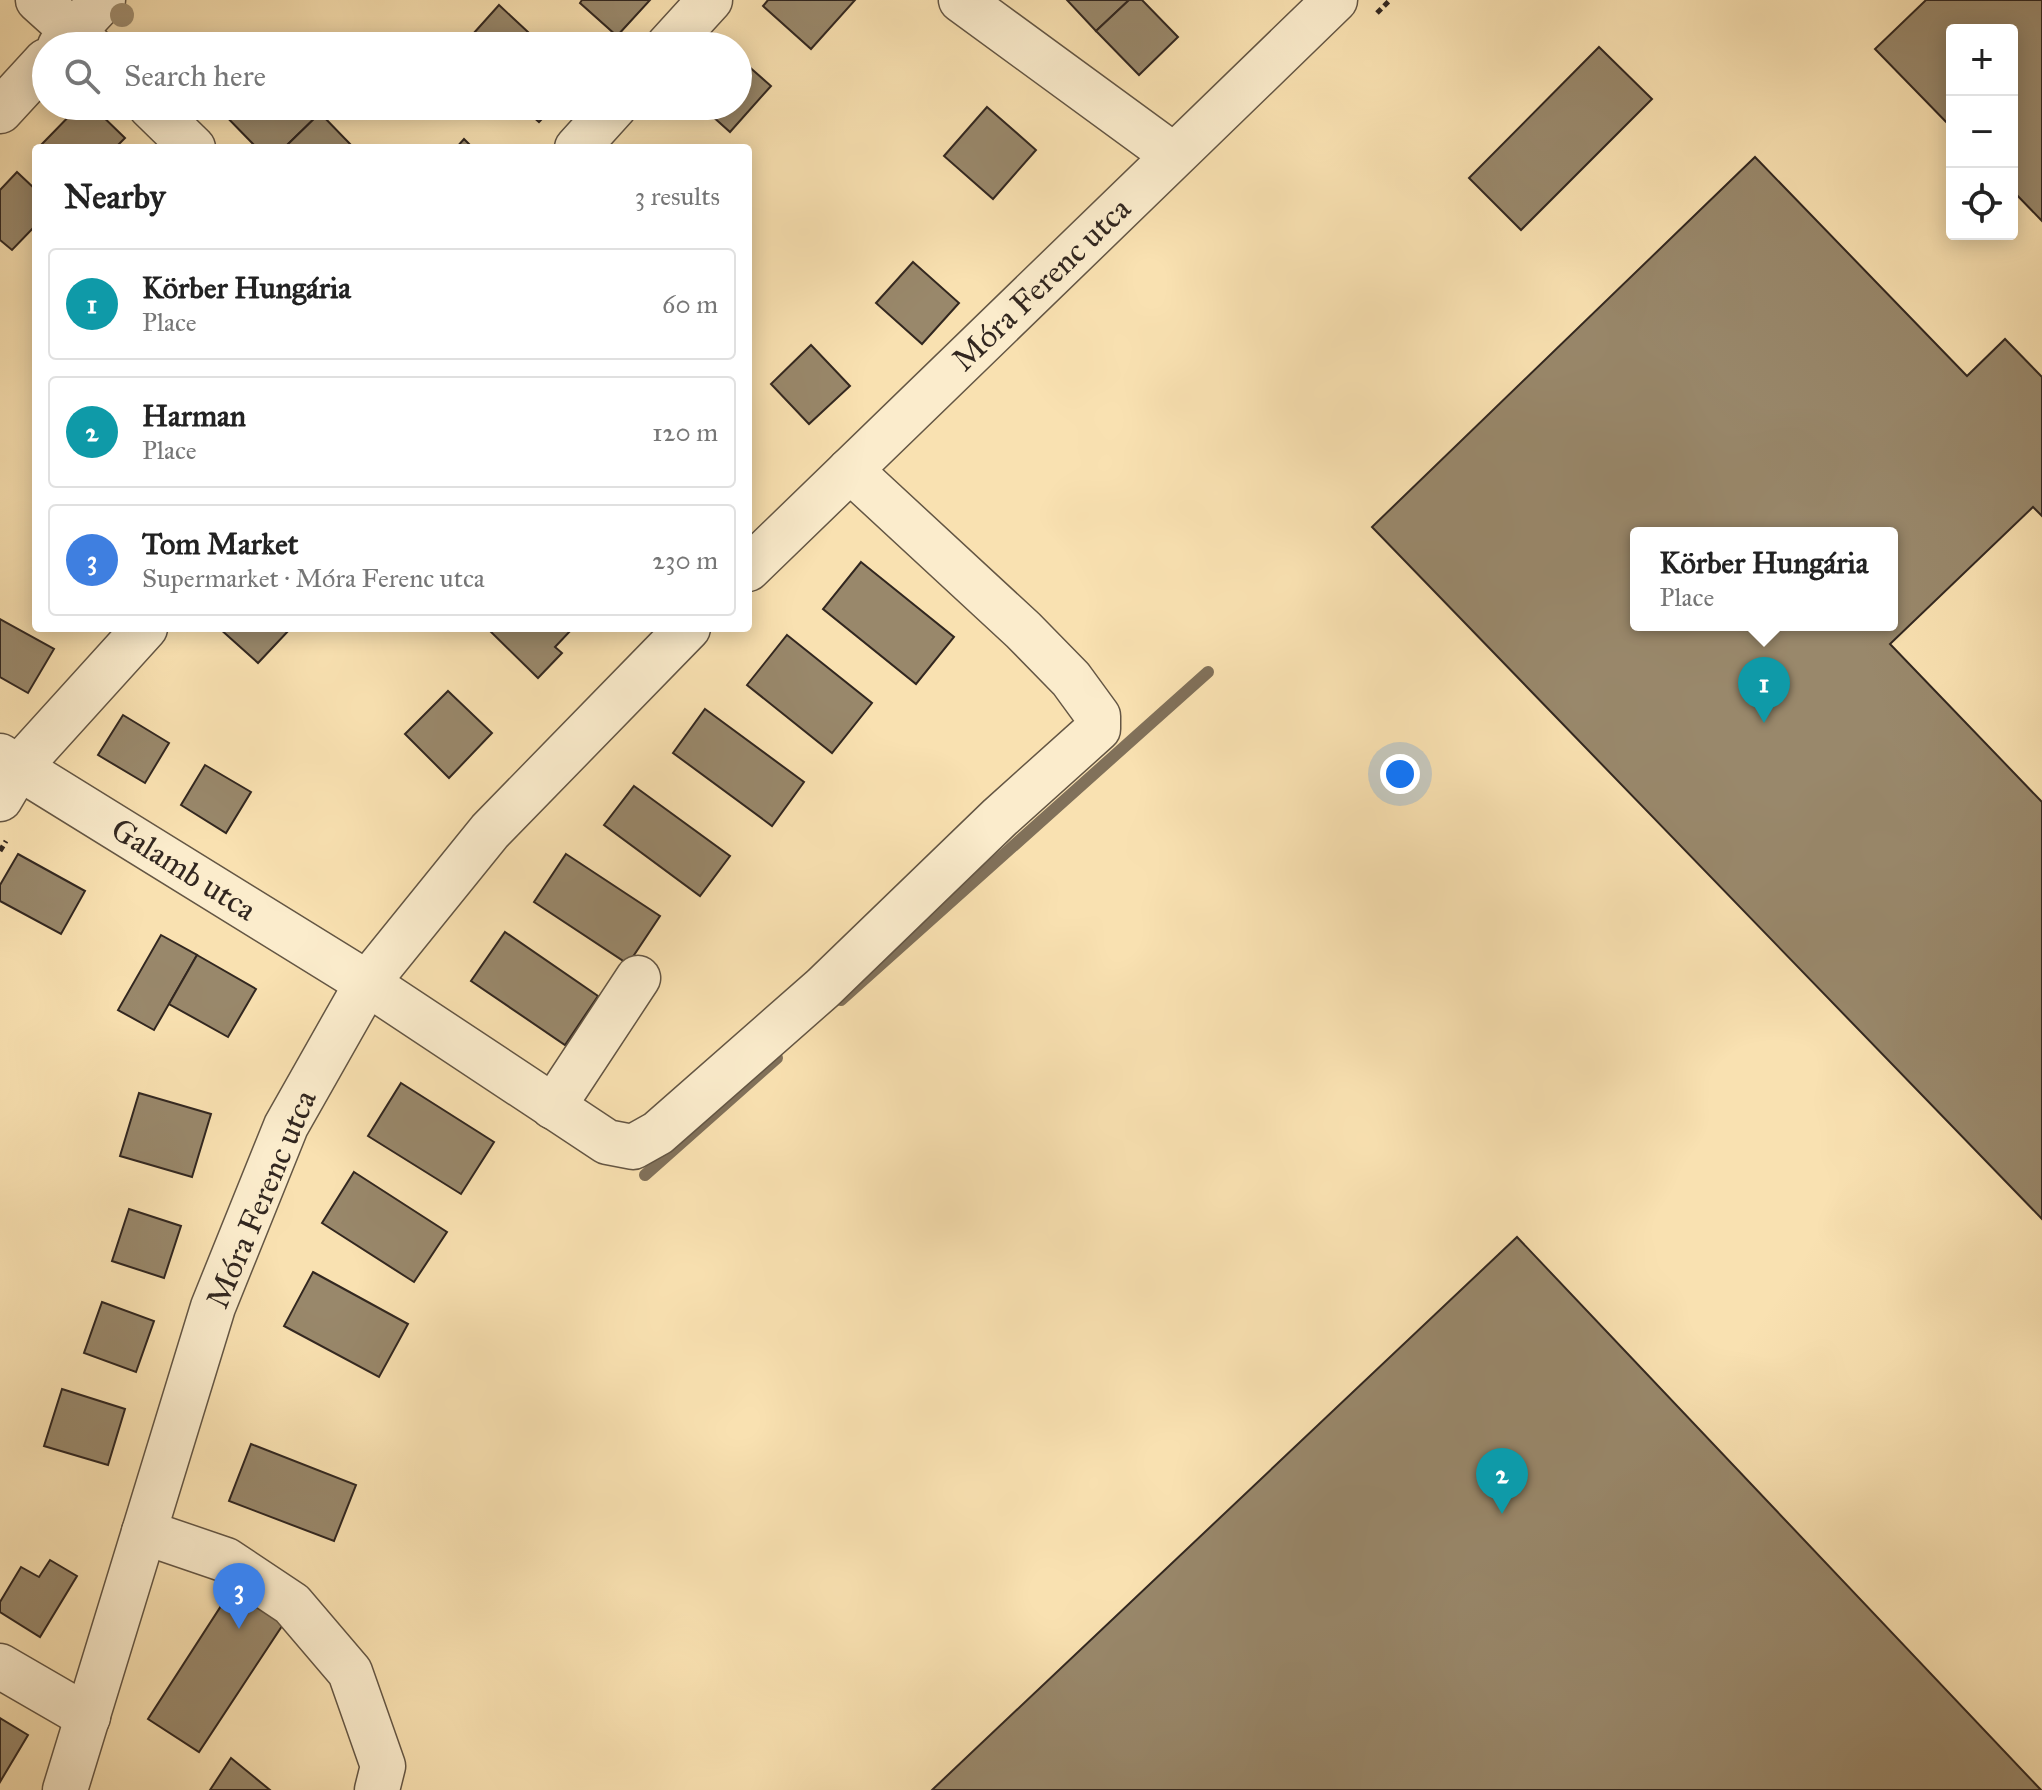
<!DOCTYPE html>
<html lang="en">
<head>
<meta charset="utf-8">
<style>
  :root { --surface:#fff; --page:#f6f6f6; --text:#222; --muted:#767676; --line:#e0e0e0; --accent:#8f2418 }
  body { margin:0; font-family:"IM FELL Great Primer",serif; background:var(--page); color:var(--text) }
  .controls { position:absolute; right:24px; top:24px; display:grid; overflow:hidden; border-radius:8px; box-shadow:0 4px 20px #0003 }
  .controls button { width:72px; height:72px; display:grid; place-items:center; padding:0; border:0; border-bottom:2px solid var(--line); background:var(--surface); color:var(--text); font:40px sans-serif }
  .you { position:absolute; left:1400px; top:774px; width:28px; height:28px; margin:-20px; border:6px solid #fff; border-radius:50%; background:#1a73e8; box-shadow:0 0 0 12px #1a73e833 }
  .badge { display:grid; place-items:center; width:52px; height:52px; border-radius:50%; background:var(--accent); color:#fff; font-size:26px; font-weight:700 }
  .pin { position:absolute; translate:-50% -66px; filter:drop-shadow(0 2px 4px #0008) }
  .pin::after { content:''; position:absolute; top:42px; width:28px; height:24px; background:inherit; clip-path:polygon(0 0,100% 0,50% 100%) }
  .popup { position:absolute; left:1630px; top:527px; width:268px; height:104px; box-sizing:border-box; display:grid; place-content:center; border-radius:8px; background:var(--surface); filter:drop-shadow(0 2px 6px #0005); font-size:26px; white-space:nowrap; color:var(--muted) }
  .popup b { font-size:30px; color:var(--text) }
  .popup::after { content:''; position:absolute; left:50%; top:100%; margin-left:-16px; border:16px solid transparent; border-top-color:var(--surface) }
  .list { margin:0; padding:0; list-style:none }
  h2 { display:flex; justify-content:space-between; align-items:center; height:104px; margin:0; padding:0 32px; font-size:34px }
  h2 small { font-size:26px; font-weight:400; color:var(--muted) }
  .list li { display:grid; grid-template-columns:52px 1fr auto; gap:24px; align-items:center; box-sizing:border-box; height:112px; margin:0 16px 16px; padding:0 16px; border:2px solid var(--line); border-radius:8px }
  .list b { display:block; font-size:30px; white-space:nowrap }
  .list p { margin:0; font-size:26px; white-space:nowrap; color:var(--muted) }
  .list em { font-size:26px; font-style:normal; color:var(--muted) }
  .icon { flex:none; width:44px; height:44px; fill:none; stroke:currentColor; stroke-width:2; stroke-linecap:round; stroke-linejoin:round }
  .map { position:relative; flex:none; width:2042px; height:1790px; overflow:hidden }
  .search { position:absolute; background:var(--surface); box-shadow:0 4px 20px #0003; left:32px; top:32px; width:720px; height:88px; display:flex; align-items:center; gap:20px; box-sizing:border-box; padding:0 28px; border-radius:44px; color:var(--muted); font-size:30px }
  .panel { position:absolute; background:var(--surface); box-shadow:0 4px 20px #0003; left:32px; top:144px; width:720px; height:488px; border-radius:8px }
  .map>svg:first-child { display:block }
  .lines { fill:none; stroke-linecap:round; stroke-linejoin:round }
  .stream { stroke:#81715a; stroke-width:12 }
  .building { fill:#99886b; stroke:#322720; stroke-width:2; fill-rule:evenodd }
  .minor-casing { stroke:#645644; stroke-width:47 }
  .path { stroke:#322720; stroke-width:5; stroke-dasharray:6 4; stroke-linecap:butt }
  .minor { stroke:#fbeccc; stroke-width:44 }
  .tree { fill:#a29072 }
  .labels { text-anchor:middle; stroke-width:7; stroke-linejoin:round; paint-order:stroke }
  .street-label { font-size:32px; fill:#322720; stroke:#fbeccc }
</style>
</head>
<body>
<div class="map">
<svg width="2042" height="1790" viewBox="0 0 2042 1790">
  <rect width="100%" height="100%" fill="#f9e1b1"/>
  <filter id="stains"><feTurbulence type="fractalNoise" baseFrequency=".0025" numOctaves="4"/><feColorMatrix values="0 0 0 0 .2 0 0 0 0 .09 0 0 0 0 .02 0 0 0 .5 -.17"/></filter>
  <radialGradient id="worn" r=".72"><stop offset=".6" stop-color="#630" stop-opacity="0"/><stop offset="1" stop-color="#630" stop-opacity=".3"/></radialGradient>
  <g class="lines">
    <!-- stream -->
    <g class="stream">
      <polyline points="841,1000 1208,672"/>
      <polyline points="645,1175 777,1058"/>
    </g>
  </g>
  <!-- building -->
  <g class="building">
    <polygon points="582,0 650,0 617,36 580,3"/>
    <polygon points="768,0 855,0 811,49 763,6"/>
    <polygon points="1067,0 1129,0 1096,31"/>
    <polygon points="1129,0 1142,0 1178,37 1139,75 1096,31"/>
    <polygon points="1926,0 2042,0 2042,221 2012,190 2012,30 1952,30 1952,128 1875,49"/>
    <polygon points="499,5 543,46 486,46 473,34"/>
    <polygon points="1599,47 1652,99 1521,230 1469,178"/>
    <polygon points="738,57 771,86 730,132 701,106 738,106"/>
    <polygon points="79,106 92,106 125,138 116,147 117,148 47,148 42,144"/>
    <polygon points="216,106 313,106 320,113 284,148 257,148"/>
    <polygon points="521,106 554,106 539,122"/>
    <polygon points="987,107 1036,150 993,199 944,156"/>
    <polygon points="320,113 354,148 284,148"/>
    <polygon points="464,139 473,148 456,148"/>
    <path d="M1755,157l212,219 38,-37 37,38v139l-9,-9 -143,137 152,158v417l-670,-692zM1636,533h256v92h-256z"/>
    <polygon points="17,172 36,190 36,225 12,250 0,240 0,190"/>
    <polygon points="913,262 959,303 922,344 876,303"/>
    <polygon points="811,345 850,386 809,424 771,384"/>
    <polygon points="861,562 954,637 916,684 823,609"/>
    <polygon points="0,619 54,649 28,693 0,677"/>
    <polygon points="219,628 291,628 258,663"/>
    <polygon points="487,628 573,628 555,647 562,653 538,678"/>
    <polygon points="787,635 872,703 832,753 747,685"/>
    <polygon points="448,691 492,733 449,778 405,734"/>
    <polygon points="705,709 804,782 772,826 673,753"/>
    <polygon points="123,715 169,743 145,783 98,755"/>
    <polygon points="205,765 251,792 226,833 181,805"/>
    <polygon points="634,786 730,856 700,896 604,825"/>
    <polygon points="18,854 85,891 61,934 0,901 0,885"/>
    <polygon points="566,854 660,916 628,964 534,902"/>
    <polygon points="505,932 598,996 565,1045 471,981"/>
    <polygon points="161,935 197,955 154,1030 118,1010"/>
    <polygon points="197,955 256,989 228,1037 169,1004"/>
    <polygon points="401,1083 494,1142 461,1194 368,1136"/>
    <polygon points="139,1093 211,1114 192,1177 120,1156"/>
    <polygon points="354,1172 447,1232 414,1282 322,1223"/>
    <polygon points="129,1209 181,1226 164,1278 112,1261"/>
    <polygon points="1517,1237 2041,1790 932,1790"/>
    <polygon points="313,1272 408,1324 379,1377 284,1326"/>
    <polygon points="102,1302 154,1321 136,1372 84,1353"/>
    <polygon points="62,1389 125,1409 108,1465 44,1446"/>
    <polygon points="251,1444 356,1485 334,1541 229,1501"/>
    <polygon points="50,1560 77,1576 40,1637 0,1612 0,1602 21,1567 39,1577"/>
    <polygon points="232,1589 284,1623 199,1752 148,1719"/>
    <polygon points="0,1718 28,1735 0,1782"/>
    <polygon points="231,1758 270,1790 210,1790"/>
  </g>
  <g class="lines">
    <!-- minor casing -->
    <g class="minor-casing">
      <g id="minor">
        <polyline points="38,0 89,46"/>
        <polyline points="961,0 1173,155"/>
        <polyline points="60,46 103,0"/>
        <polyline points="668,46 710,0"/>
        <polyline points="150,106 193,148"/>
        <polyline points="0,111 46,61"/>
        <polyline points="577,148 615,106"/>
        <polyline points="748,569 1335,0"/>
        <polyline points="0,756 367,983 607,1142 633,1147 658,1133 823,988 1000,817 1098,729 1098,716 1071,679 1023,630 850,470"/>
        <polyline points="0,799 19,767 145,628"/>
        <polyline points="553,1107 638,978"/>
        <polyline points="144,1532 226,1560 292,1604 350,1672 383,1766 377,1790"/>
        <polyline points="0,1666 88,1717"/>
        <polyline points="65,1790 213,1307 286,1126 367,983 490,831 688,628"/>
      </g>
    </g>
    <!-- path -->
    <g class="path">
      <polyline points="1377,13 1390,0"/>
      <polyline points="0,851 6,841"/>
    </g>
    <!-- minor -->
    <use href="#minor" class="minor"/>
  </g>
  <!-- trees -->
  <circle class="tree" cx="122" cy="15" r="12"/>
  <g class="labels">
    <!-- street labels -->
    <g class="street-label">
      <text transform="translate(1041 284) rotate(-44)" y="11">Móra Ferenc utca</text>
      <text transform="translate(184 869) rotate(32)" y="11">Galamb utca</text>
      <text transform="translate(261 1199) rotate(-67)" y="11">Móra Ferenc utca</text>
    </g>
  </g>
  <rect width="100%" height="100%" filter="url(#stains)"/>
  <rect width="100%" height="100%" fill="url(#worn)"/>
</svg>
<div class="controls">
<button>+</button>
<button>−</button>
<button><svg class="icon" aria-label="locate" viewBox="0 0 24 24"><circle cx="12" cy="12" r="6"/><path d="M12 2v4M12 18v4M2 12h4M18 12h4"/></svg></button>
</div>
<div class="you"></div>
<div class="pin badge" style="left:1764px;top:723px;background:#0f9aa8">1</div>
<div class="popup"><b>Körber Hungária</b>Place</div>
<div class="pin badge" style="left:1502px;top:1514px;background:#0f9aa8">2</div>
<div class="pin badge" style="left:239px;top:1629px;background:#3f7fe0">3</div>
<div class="search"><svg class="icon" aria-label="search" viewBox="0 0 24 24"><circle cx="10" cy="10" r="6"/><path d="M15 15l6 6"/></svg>Search here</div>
<section class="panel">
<h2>Nearby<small>3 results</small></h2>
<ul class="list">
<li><span class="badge" style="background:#0f9aa8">1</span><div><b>Körber Hungária</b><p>Place</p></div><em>60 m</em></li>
<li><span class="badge" style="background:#0f9aa8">2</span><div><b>Harman</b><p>Place</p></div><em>120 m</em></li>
<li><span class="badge" style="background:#3f7fe0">3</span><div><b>Tom Market</b><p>Supermarket · Móra Ferenc utca</p></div><em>230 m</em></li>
</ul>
</section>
</div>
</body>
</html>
